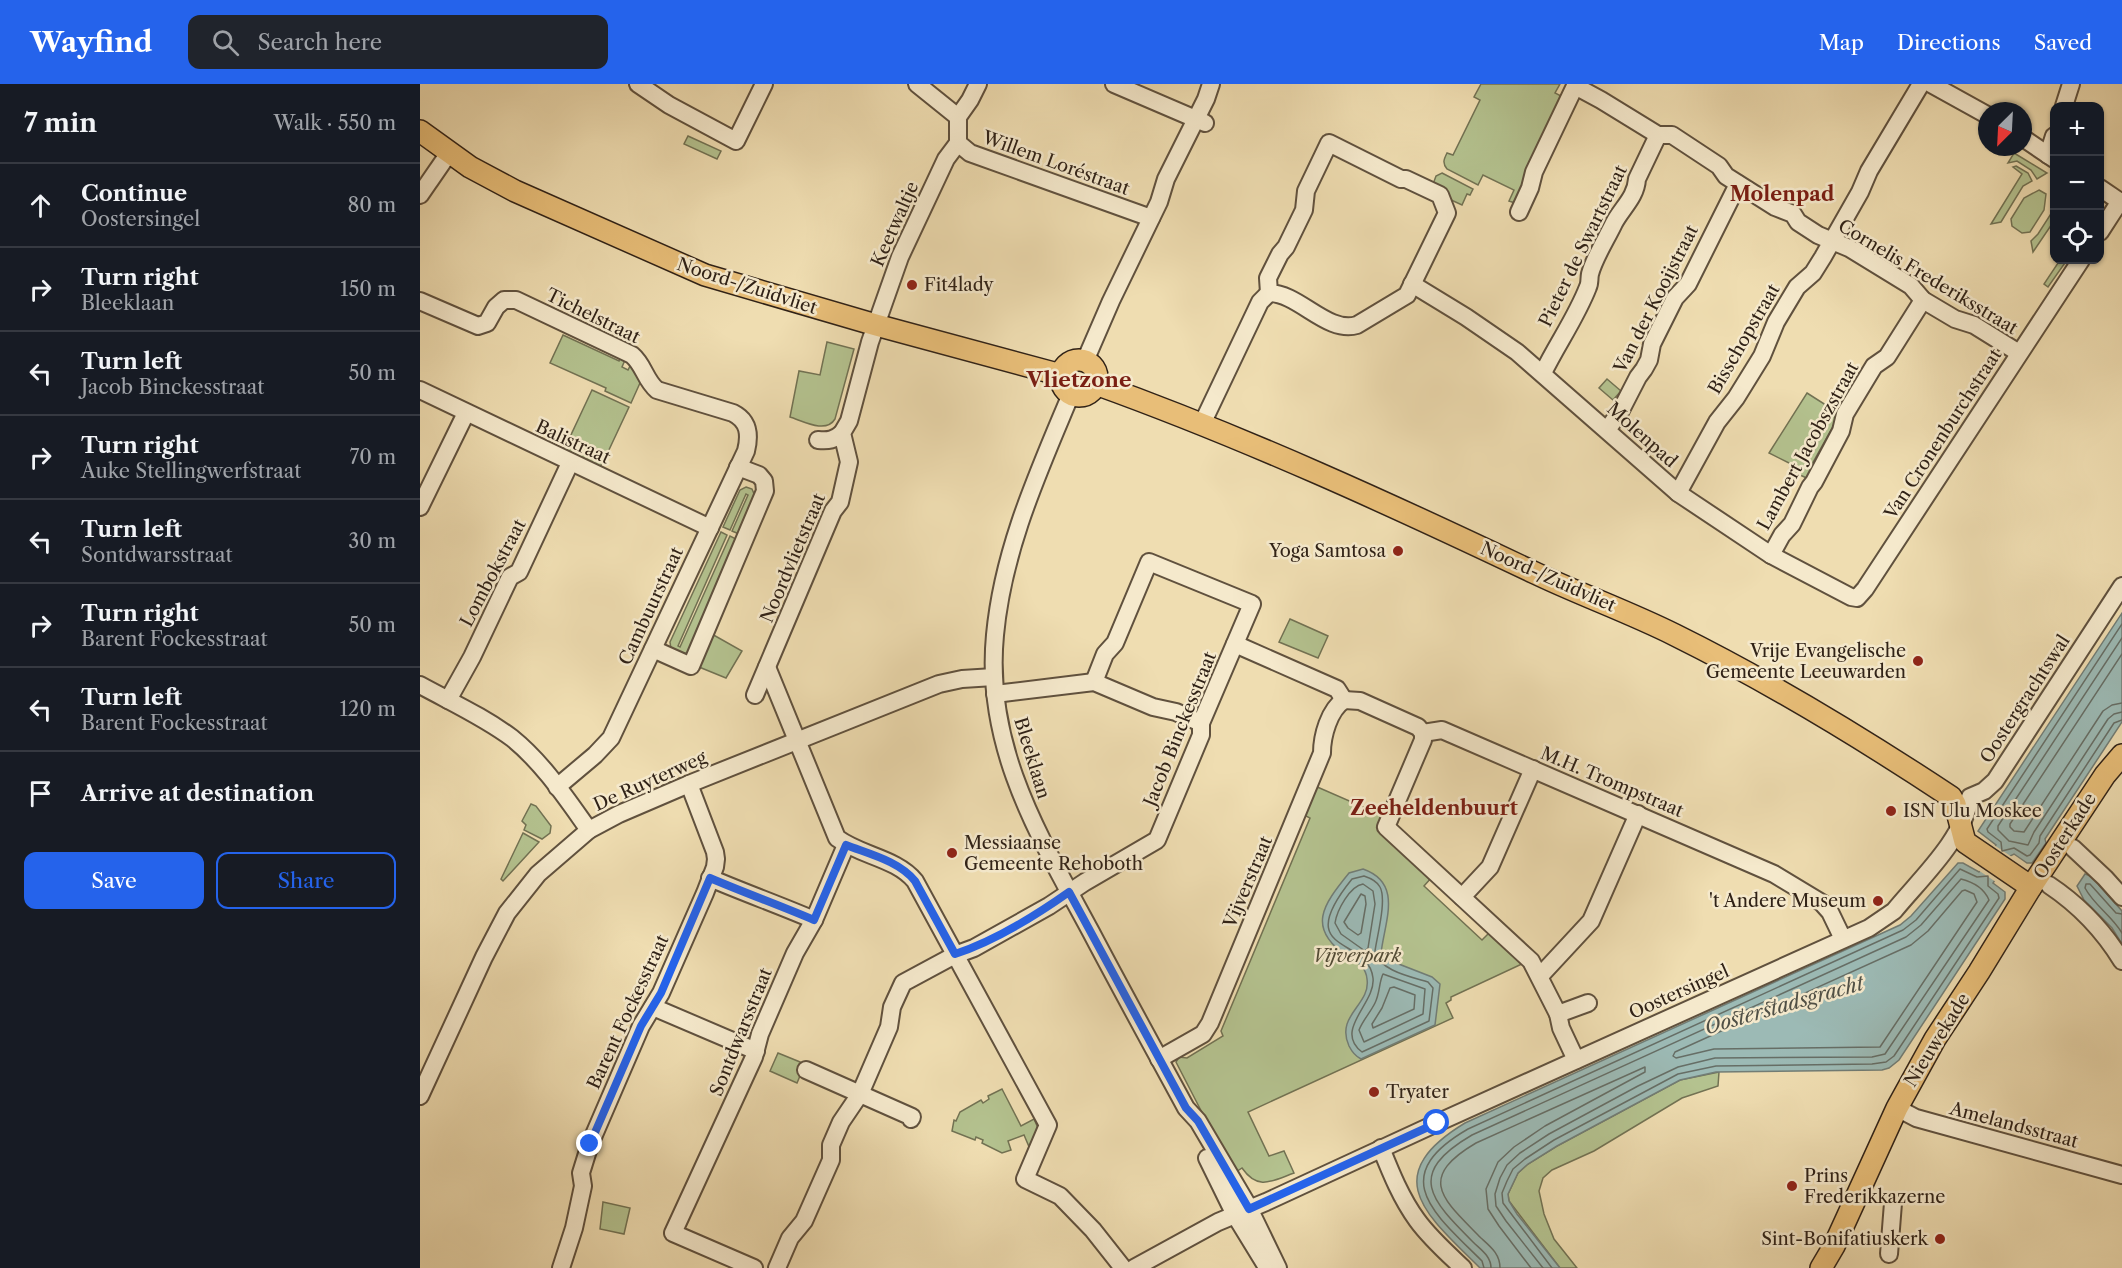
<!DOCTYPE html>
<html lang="en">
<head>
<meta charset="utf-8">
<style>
  :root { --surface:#171b24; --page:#20242c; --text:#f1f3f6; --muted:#9ea1a6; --line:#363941; --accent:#2563eb }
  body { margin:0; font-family:"Libre Caslon Text",serif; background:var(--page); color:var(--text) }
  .controls { position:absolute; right:18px; top:18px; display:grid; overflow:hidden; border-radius:12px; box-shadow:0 2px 4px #0004 }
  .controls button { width:54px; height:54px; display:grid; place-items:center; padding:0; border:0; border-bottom:2px solid var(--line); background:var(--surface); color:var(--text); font:30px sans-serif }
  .compass { position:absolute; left:1558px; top:18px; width:54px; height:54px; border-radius:50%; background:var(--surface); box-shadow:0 2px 4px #0004; rotate:204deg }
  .stop { position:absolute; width:18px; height:18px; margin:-14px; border:4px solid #2563eb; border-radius:50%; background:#fff }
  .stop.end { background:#2563eb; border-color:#fff; box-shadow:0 2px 6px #0008 }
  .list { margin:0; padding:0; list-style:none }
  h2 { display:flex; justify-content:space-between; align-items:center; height:78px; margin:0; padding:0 24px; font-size:26px }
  h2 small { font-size:20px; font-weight:400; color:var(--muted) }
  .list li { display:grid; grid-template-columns:39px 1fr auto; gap:18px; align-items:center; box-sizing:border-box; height:84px; padding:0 24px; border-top:2px solid var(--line) }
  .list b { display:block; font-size:22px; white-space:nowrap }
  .list p { margin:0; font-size:20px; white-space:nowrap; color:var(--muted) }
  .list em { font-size:20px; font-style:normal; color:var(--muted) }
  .actions { display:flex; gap:12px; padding:18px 24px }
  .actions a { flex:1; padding:14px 0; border:2px solid var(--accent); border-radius:12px; text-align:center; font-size:21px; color:var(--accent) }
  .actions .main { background:var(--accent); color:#fff }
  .icon { flex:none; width:33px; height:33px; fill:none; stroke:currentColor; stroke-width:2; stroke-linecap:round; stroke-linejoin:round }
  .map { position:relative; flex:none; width:1702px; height:1184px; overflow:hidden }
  header { display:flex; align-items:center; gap:36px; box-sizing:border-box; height:84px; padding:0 30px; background:var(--accent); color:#fff }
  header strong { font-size:28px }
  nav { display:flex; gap:33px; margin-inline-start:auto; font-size:21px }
  .search { width:420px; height:54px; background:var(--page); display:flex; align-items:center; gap:15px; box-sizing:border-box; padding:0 21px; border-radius:12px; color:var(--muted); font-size:22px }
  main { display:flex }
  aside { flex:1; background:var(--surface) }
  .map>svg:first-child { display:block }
  .green { fill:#b4c28f; stroke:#727253; stroke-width:1.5 }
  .water { fill:#9cbab5; stroke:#717d76; stroke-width:1.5 }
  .pier { fill:#efddb1 }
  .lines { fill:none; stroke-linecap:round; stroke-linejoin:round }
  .shore { stroke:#666e66; stroke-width:1.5 }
  .minor-casing { stroke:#60513e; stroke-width:20 }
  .major-casing { stroke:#302217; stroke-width:24 }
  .minor { stroke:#f5e9cc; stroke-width:16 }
  .major { stroke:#e8be78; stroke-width:21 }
  .route { stroke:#2563eb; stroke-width:8 }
  .poi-dot { fill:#8f2418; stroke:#f5e9cc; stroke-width:2 }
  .labels { text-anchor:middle; stroke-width:5; stroke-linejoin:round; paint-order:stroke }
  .street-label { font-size:18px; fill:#302217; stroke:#f5e9cc }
  .poi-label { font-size:18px; fill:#302217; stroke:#f5e9cc; text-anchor:start }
  .park-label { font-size:18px; font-style:italic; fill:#514a35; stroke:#f5e9cc }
  .neighbourhood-label { font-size:20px; font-weight:bold; fill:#7a1f14; stroke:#f5e9cc }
  .water-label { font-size:20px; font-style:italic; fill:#505046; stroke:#f5e9cc }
  .quarter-label { font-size:21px; font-weight:bold; fill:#7a1f14; stroke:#f5e9cc }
</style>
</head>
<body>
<header>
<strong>Wayfind</strong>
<div class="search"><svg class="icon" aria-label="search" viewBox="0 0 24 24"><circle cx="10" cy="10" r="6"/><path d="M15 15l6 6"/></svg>Search here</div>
<nav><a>Map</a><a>Directions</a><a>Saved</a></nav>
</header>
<main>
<aside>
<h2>7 min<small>Walk · 550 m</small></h2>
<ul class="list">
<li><svg class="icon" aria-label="ahead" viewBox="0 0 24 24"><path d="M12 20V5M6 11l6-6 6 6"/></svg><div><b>Continue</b><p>Oostersingel</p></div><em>80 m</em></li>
<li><svg class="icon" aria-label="right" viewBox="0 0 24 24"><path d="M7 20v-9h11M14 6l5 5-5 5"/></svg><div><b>Turn right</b><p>Bleeklaan</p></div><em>150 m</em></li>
<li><svg class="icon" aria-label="left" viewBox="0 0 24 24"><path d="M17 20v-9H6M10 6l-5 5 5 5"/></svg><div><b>Turn left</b><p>Jacob Binckesstraat</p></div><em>50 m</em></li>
<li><svg class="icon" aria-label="right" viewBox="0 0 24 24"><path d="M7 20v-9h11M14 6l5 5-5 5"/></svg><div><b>Turn right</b><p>Auke Stellingwerfstraat</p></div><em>70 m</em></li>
<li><svg class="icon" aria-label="left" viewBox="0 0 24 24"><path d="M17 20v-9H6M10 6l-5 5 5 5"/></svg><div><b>Turn left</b><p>Sontdwarsstraat</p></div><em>30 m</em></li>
<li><svg class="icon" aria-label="right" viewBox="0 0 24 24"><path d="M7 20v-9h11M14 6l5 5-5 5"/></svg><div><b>Turn right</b><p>Barent Fockesstraat</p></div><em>50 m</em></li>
<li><svg class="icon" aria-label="left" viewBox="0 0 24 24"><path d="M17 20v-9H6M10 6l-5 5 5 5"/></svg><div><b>Turn left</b><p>Barent Fockesstraat</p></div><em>120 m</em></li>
<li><svg class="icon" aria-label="arrive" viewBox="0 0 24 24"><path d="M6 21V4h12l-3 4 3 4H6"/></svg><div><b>Arrive at destination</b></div></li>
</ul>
<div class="actions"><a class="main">Save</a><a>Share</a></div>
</aside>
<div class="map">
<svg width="1702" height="1184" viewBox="0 0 1702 1184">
  <rect width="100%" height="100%" fill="#efddb1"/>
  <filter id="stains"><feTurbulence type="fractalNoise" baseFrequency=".00333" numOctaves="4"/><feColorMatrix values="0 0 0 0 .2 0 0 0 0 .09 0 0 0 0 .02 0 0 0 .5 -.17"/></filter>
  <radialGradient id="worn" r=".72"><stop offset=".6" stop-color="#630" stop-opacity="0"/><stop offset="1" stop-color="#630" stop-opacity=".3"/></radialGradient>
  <!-- green -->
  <g class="green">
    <path d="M1061,0h79l-5,9 10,5 -50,105 -6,-2 5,-11 -31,-15 -5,10 -31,-16c-5,-6 -3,-10 0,-16l6,2 27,-55 -6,-3z"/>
    <polygon points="268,52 301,67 297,75 264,60"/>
    <polygon points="1594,69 1627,89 1617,95 1611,86 1597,77 1588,79"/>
    <polygon points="1596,82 1608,89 1612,97 1603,102 1581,138 1571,140 1602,90 1593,83"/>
    <polygon points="1022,89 1053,105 1050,111 1047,110 1042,121 1029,115 1029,111 1012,103 1016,92"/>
    <polygon points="1619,106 1626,110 1624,126 1610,148 1602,149 1592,142 1591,135 1604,114"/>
    <polygon points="1634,125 1634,137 1613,168 1611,157 1618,150"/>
    <polygon points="1640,176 1647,176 1628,203 1624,200"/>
    <polygon points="143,251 199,277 200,274 205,276 202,283 208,286 211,280 214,283 220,299 211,319 185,307 186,304 130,279"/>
    <path d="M407,258l27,7 -19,70c-9,15 -32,2 -45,-2l9,-46 21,4z"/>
    <polygon points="1187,295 1201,307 1193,316 1179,304"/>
    <polygon points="172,306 209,323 187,370 150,353"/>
    <polygon points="1387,309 1420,330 1391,382 1397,385 1391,396 1369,386 1371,380 1349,369"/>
    <polygon points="149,356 185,372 179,386 143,368"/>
    <polygon points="326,403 332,405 335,412 319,450 312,447 328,411 326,410 310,446 303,443 320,406"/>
    <polygon points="301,448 307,451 258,562 260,563 310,452 316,455 267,570 251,565 250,558"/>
    <polygon points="870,535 908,552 898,574 859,558"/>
    <polygon points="290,549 322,567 306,594 279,583"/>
    <path d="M895,702l69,30 48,61 -8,9 58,54 9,-9 33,32 -73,34v3l-5,3 7,15 -205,94 21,44 15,-5 10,22c-22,8 -36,18 -52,-5l-6,4 -26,-44 -34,-66 3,-5 8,1 36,-22 -2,-5 89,-213 -6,-3z"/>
    <polygon points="111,720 116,722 131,742 130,749 122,755 104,746 106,741 102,737"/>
    <polygon points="103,749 119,758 83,797 81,795"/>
    <polygon points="358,969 385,980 377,999 350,987"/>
    <polygon points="1299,988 1298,1002 1262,1014 1174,1067 1132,1086 1123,1094 1119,1107 1124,1130 1134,1155 1157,1184 1140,1184 1089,1117 1088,1110 1098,1089 1108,1080 1137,1062 1260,996"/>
    <polygon points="582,1005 601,1042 614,1035 618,1044 610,1065 604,1051 588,1057 591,1066 582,1069 562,1059 563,1056 556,1053 555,1056 532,1047 534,1036 536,1037 540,1028 561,1016 563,1019 569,1015 568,1012"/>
    <polygon points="183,1118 210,1124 204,1150 180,1145"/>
  </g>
  <!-- water -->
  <g class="water">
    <path d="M1702,529v109l-77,117 1,4 -14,20h-5l-13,-9 -4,2 -17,27 12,9v7l-106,161 -10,8 -7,2 -166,2 -36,8 -123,66 -29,18 -10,9 -10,21 1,7 8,13 43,54h-80c-52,-52 -104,-91 -15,-145l435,-198 11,-9 47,-53h5l16,9 17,-27 -18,-14z"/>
    <path d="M943,785c40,14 22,51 18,84l5,6 46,18 8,7 -5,41 -74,34c-6,-3 -9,-7 -12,-13 -14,-31 22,-41 18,-67 -1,-13 -11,-17 -20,-23 -41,-28 -24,-51 2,-83z"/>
    <polygon points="1665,790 1671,792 1702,827 1702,860 1692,844 1664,816 1657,802"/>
  </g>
  <!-- pier -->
  <polygon class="pier" points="1574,761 1592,773 1576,798 1558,786"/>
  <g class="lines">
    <!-- shore -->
    <g class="shore">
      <polyline points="1702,540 1567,745 1568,748 1581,758 1582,767 1594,764 1607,772 1610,771 1619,759 1620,752 1694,639 1702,636"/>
      <polyline points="1702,554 1578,742 1578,746 1589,757 1608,761 1614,748 1688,635 1694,630 1702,628"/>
      <polyline points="1702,570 1590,740 1590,743 1594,747 1604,748 1683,627 1692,621 1702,619"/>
      <path d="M944,792c6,2 13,5 16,11 7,13 -3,49 -5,64 4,20 37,26 53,31l5,6 -4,33 -67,31c-29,-22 14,-49 11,-74 -5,-43 -83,-22 -21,-99z"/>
      <path d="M943,800l10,7 2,13 -7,44 -3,3 -24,-17 -6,-11c2,-13 15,-37 28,-39z"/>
      <polygon points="1545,806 1554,810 1557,818 1460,963 1294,965 1256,974 1253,972 1255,968 1491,861 1508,847 1542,807"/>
      <polygon points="941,810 945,812 946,820 941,849 938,851 928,844 924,838"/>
      <path d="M1702,830l-6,-1 -26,-29h-4l-1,4c9,17 27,28 37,45"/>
      <path d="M963,890l42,15 -2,25 -59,28 -5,-12c4,-10 11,-17 16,-27 5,-10 4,-21 8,-29z"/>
      <polygon points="974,903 995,911 994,925 953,944 952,940 962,924 970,904"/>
      <path d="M1064,1184l-2,-7c-47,-47 -97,-84 -14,-132l435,-199 13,-10 44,-51 17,8 11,-1v10l10,8 1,4 -105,158 -8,6 -14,2 -156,2 -38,8 -124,66 -29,19 -12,10 -6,12 -5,12 1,10 49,65"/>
      <path d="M1071,1184c0,-12 -10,-18 -18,-26 -42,-42 -68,-68 -1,-107l434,-198 15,-12 40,-46c12,3 23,9 28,21l-104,154 -13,3 -157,1 -37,9 -40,19 -89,48 -29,19 -13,12 -7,13 -5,16 1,12 10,15 37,47"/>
      <path d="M1080,1184c0,-14 -9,-21 -19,-30 -37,-38 -66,-59 -5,-95l169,-76v5l-100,54 -31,21 -16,15 -12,27 2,20 11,17 32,42"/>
    </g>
    <!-- minor casing -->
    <g class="minor-casing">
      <g id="minor">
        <polyline points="218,0 249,21 316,57 344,0"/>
        <polyline points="497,0 538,33 538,59 550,69 731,134"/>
        <polyline points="694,0 785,39"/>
        <polyline points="1511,0 1567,31"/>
        <polyline points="1155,2 1181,16 1238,51 1252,51 1299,82 1306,92 1355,123 1373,130 1378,138 1398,151 1429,164 1491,202 1503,216 1535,235 1554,241 1599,269"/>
        <polyline points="1644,22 1651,0"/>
        <polyline points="538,33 550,16 558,0"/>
        <polyline points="1603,54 1634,75"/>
        <path d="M909,59l72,36h5l34,16 7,18 -40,82 -50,30c-30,9 -58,-32 -88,-32l-1,-15 12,-24 6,-7 18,-37 2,-19z"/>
        <polyline points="1628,71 1634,52"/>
        <polyline points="1680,104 1702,119"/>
        <polyline points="0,111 29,69"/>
        <polyline points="1099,128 1110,104 1114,88 1156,0"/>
        <polyline points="1680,148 1700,117"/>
        <polyline points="992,200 1046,233 1097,268 1258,409 1351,471 1431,513 1437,514 1445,505 1661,176"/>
        <path d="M0,217l58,25 9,-3 9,-16 8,-7h12l116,55c12,10 13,25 25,35l76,23c16,8 17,22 13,38l-135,287 -16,17 -38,32"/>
        <polyline points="665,277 691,217 739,118 746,95 786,15 791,0"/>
        <path d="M1123,289c14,-29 33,-55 45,-86 2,-4 1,-8 2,-13 4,-16 17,-36 24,-51 8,-15 22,-26 23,-44l21,-44"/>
        <polyline points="0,306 290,444"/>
        <path d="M651,310c-33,79 -68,155 -76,241 -11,113 45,202 96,297 31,59 63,117 95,176l12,13 49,83 31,64"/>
        <polyline points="782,340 840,218 849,209"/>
        <polyline points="1187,346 1200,328 1218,293 1224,285 1229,276 1232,260 1255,214 1268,200 1318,100"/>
        <path d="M398,356c11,1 16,0 24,-7"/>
        <polyline points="1258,409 1297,338 1316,314 1342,272 1356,238 1377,203 1393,189 1403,173 1440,108 1449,87 1501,0"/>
        <polyline points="0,423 46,329"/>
        <polyline points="1351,471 1362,451 1372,440 1390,403 1394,398 1421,347 1425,330 1454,282 1467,273 1503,216"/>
        <polyline points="815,560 917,605 924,616"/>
        <polyline points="233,565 271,582 345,407 344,397 339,391 318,383"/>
        <path d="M347,583l70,171c24,18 59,20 78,43l133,244 -23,54 35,17 33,34 30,38"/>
        <path d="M0,601c31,17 64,32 92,53 31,25 54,60 77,92"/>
        <polyline points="575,610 674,598 733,623 756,628 781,639"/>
        <polyline points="335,611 413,427 420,418 429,378 422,349 429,337 450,258 480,173 526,75 538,59"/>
        <polyline points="28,616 52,573 90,493 99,488 150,379"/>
        <polyline points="924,616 940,617 998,643 1003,649"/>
        <polyline points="1003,649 1022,646 1354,790 1402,819 1410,828 1423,855"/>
        <polyline points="1003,649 1003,656 966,743 1111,877 1138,930 1141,944 1156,976"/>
        <polyline points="1653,764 1685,794 1702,813"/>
        <path d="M290,794c35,15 69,27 104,42"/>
        <path d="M1629,801c30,20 54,45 73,76"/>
        <polyline points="1042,813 1070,783 1113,685"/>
        <polyline points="1120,892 1171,837 1218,730"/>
        <polyline points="233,923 336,967"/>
        <polyline points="1138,930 1168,919"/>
        <path d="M739,975l44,-25 7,-11 112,-270c0,-17 7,-43 22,-53"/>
        <polyline points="386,986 492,1033 491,1035"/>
        <polyline points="0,1012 64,873 87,829 118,790 169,746 199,730 269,700 519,600 542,595 574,593"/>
        <polyline points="1477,1024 1496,1034 1702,1091"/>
        <path d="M961,1064c10,25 20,50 36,72 13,18 30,33 46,48"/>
        <polyline points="787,1074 815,1131 845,1180"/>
        <polyline points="1469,1170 1473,1119"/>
        <polyline points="141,1184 154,1144 163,1102 161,1089 170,1060 221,942 241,909 285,809 295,783 296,775 295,768 269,700"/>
        <polyline points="334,1184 253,1149 334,973 340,950 375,869 394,836 426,761"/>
        <polyline points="357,1184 370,1154 384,1137 411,1076 411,1061 421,1038 440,1010 469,943 472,923 483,899 535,871 554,864 629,822 665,798 737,756 781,651 781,639 832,520 729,478 695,559 685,570 674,598"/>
        <path d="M714,1184l84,-46 48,-20 171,-79 432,-195 25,-17c26,-32 70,-72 76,-114l14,-6 11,-10 127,-195"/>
      </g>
    </g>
    <!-- major casing -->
    <g class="major-casing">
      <g id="major">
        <polyline points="0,47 50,83 95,107 285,191 456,241 641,291"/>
        <circle cx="659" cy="294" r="18"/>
        <path d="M676,300c150,54 296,121 439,189 46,22 94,39 140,62 95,47 187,103 276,162l4,7 10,38 66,45"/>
        <polyline points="1401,1184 1414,1162 1477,1024 1515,955 1559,888 1611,803 1685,691 1702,671"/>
      </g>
    </g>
    <!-- minor -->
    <use href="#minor" class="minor"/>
    <!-- major -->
    <use href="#major" class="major"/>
  </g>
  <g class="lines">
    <!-- route -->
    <path class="route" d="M170,1060l51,-118 20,-33 49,-115c35,15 69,27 104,42l32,-75c23,9 53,16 69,36l40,73c40,-13 80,-38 114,-62l117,216 12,13 51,88 188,-86"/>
  </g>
  <!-- markers -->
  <g class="poi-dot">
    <circle cx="492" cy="201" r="6"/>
    <circle cx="978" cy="467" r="6"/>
    <circle cx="1498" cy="577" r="6"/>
    <circle cx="1471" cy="727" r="6"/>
    <circle cx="532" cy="769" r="6"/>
    <circle cx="1458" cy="817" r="6"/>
    <circle cx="954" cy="1008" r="6"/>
    <circle cx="1372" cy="1102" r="6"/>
    <circle cx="1520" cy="1155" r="6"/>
  </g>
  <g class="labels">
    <!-- street labels -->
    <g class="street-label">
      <text transform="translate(636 79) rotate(20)" y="6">Willem Loréstraat</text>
      <text transform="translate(475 140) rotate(-66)" y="6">Keetwaltje</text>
      <text transform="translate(1163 162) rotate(-64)" y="6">Pieter de Swartstraat</text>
      <text transform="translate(1508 193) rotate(31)" y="6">Cornelis Frederiksstraat</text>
      <text transform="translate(327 202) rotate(18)" y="6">Noord-/Zuidvliet</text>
      <text transform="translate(1236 215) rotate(-63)" y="6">Van der Kooijstraat</text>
      <text transform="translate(173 232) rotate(26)" y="6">Tichelstraat</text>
      <text transform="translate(1324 255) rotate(-60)" y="6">Bisschopstraat</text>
      <text transform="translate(1523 350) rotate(-57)" y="6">Van Cronenburchstraat</text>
      <text transform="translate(1222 351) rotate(42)" y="6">Molenpad</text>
      <text transform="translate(153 358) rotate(25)" y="6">Balistraat</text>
      <text transform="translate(1388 362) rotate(-61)" y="6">Lambert Jacobszstraat</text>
      <text transform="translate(373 474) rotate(-67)" y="6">Noordvlietstraat</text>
      <text transform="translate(73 489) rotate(-62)" y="6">Lombokstraat</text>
      <text transform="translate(1128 493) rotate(24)" y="6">Noord-/Zuidvliet</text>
      <text transform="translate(231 522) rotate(-65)" y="6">Cambuurstraat</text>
      <text transform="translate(1605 615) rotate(-57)" y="6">Oostergrachtswal</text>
      <text transform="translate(760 645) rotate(-68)" y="6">Jacob Binckesstraat</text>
      <text transform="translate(612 674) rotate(73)" y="6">Bleeklaan</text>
      <text transform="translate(230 697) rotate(-24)" y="6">De Ruyterweg</text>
      <text transform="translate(1192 698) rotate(23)" y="6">M.H. Trompstraat</text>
      <text transform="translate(1645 752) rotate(-57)" y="6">Oosterkade</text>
      <text transform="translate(828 798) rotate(-67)" y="6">Vijverstraat</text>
      <text transform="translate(1259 908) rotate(-24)" y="6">Oostersingel</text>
      <text transform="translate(208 928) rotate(-65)" y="6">Barent Fockesstraat</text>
      <text transform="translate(321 948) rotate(-68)" y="6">Sontdwarsstraat</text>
      <text transform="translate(1517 956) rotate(-58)" y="6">Nieuwekade</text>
      <text transform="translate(1594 1041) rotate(15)" y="6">Amelandsstraat</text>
    </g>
    <!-- poi labels -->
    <g class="poi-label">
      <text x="504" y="207">Fit4lady</text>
      <text x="966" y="473" text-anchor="end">Yoga Samtosa</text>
      <text x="1486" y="573" text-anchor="end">Vrije Evangelische<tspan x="1486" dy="21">Gemeente Leeuwarden</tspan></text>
      <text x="1483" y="733">ISN Ulu Moskee</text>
      <text x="544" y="765">Messiaanse<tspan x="544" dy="21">Gemeente Rehoboth</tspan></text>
      <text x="1446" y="823" text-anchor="end">'t Andere Museum</text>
      <text x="966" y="1014">Tryater</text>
      <text x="1384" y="1098">Prins<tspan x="1384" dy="21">Frederikkazerne</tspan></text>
      <text x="1508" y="1161" text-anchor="end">Sint-Bonifatiuskerk</text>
    </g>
    <!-- park labels -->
    <g class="park-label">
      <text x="937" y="878">Vijverpark</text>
    </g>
    <!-- neighbourhood labels -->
    <g class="neighbourhood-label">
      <text x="1362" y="117">Molenpad</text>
      <text x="1014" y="731">Zeeheldenbuurt</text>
    </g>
    <!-- water labels -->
    <g class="water-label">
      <text transform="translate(1364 921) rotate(-16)" y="7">Oosterstadsgracht</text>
    </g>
    <!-- quarter labels -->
    <g class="quarter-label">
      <text x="659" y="303">Vlietzone</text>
    </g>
  </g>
  <rect width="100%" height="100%" filter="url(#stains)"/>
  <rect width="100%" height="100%" fill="url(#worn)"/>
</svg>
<div class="controls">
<button>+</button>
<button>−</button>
<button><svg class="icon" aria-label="locate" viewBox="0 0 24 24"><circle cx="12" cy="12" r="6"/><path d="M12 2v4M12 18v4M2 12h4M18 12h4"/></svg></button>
</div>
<svg class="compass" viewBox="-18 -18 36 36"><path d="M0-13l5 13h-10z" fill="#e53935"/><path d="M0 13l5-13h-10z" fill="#9ea1a6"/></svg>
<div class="stop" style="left:1017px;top:1039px"></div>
<div class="stop end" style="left:170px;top:1060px"></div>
</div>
</main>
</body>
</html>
